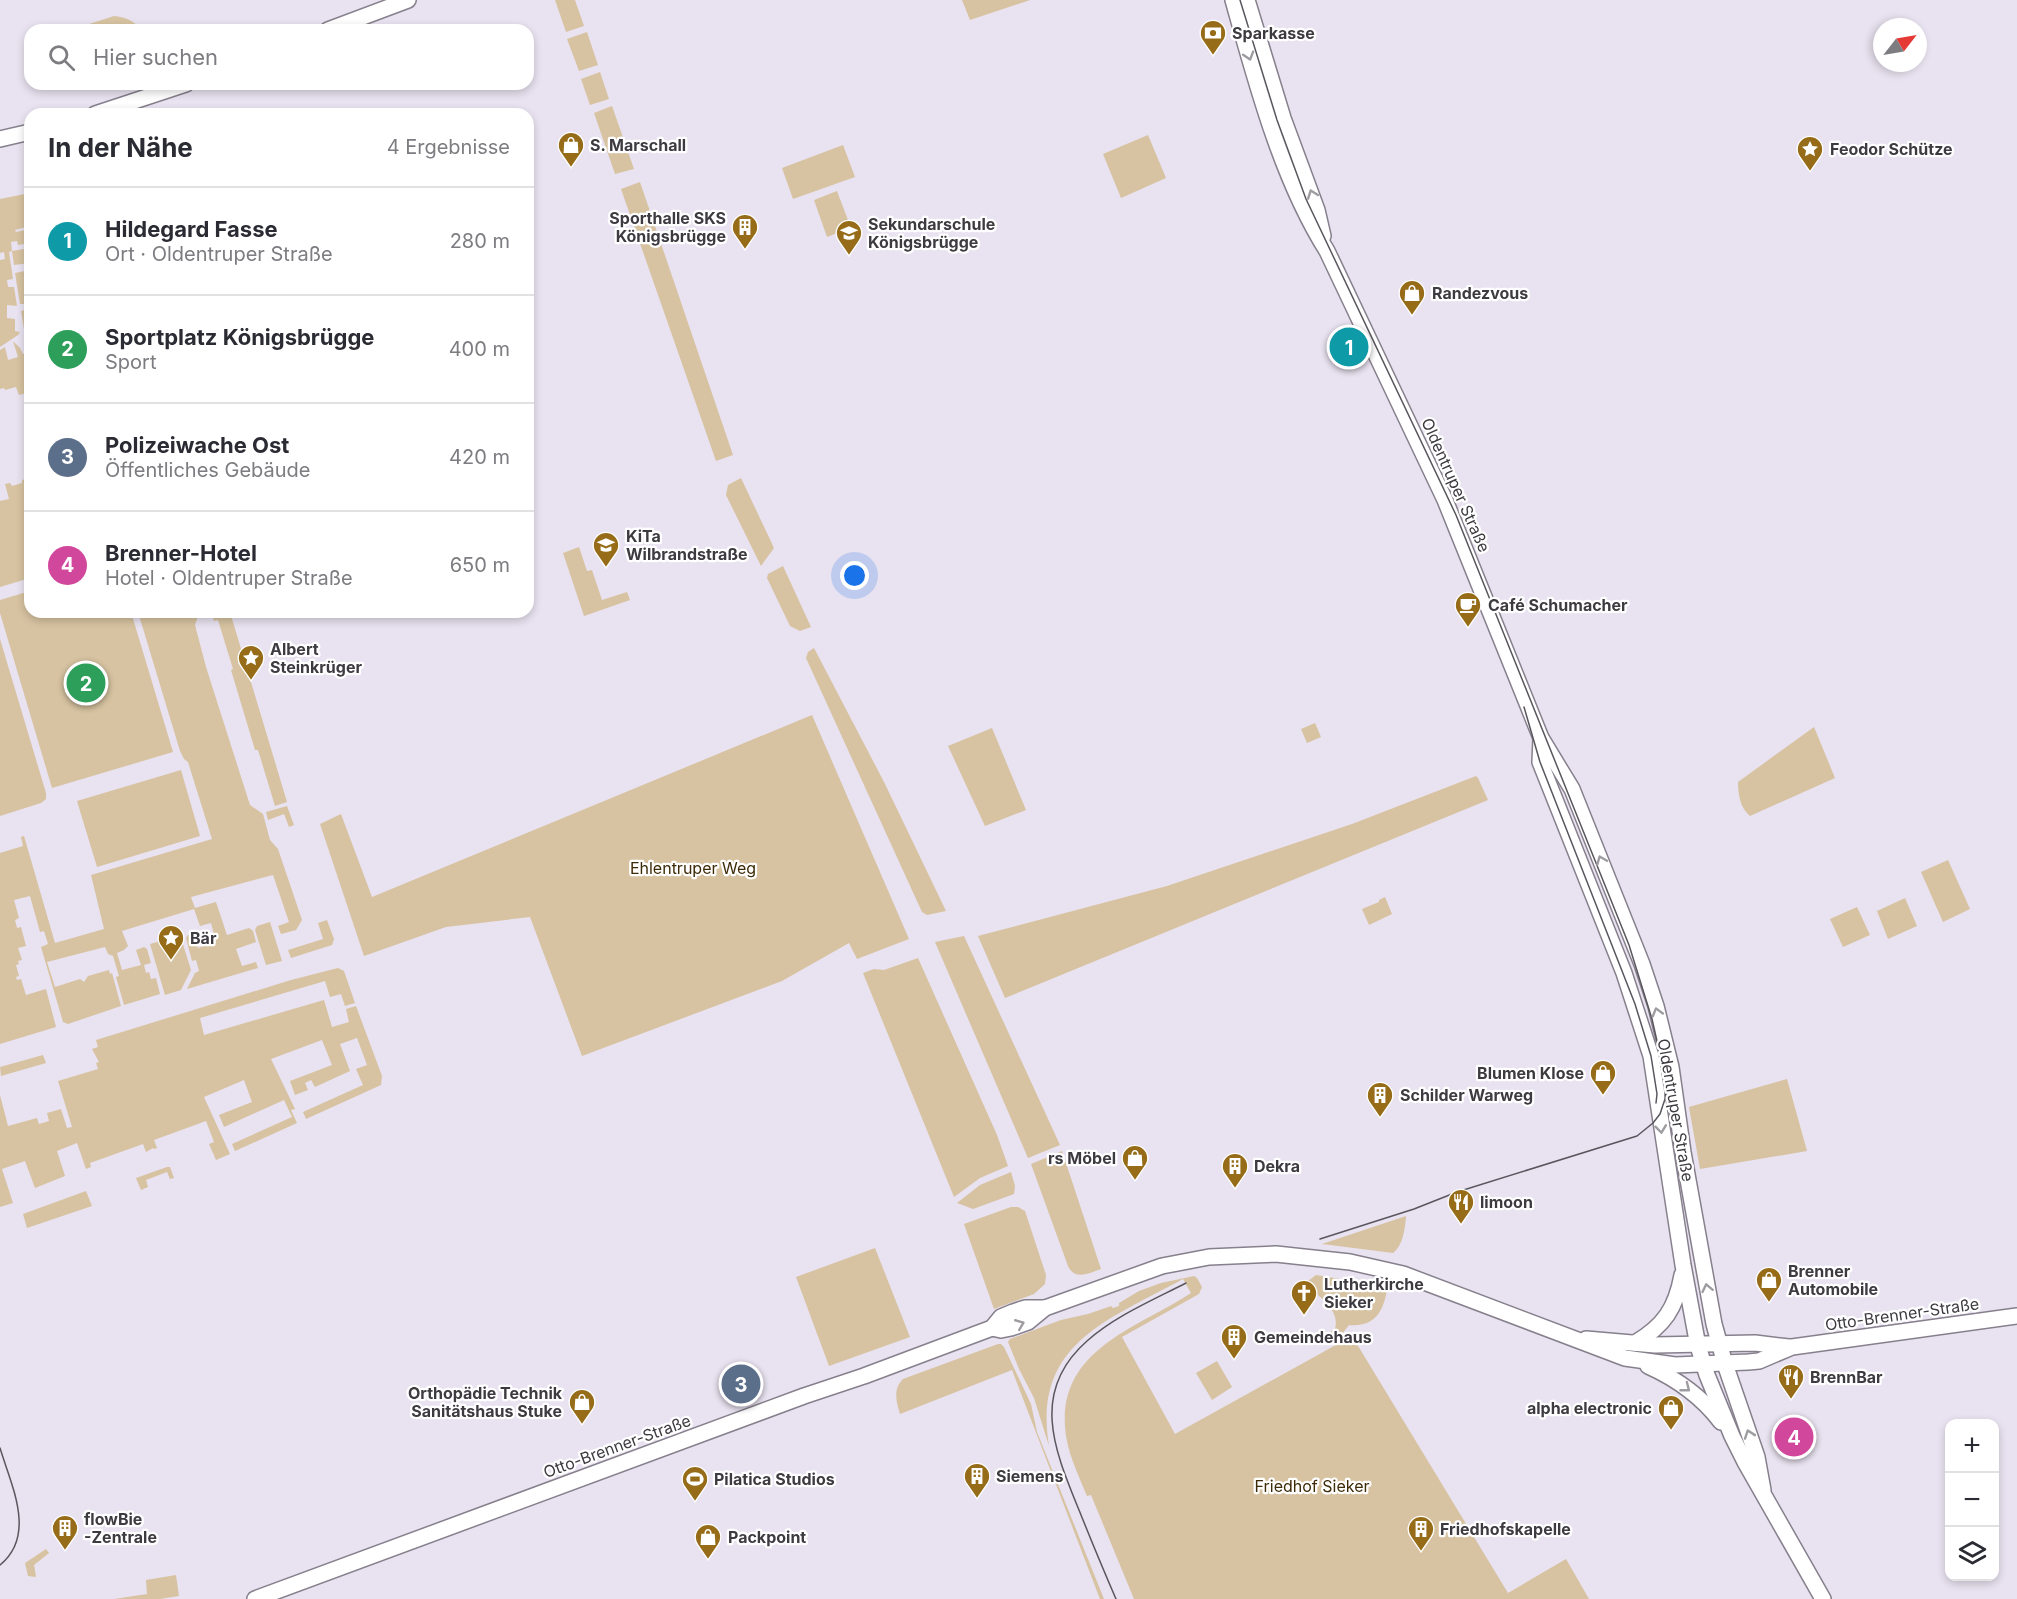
<!DOCTYPE html>
<html lang="de">
<head>
<meta charset="utf-8">
<style>
  :root { --surface:#fff; --page:#f2f2f3; --text:#2b2b33; --muted:#7c7c81; --line:#e1e1e2; --accent:#7c3aed }
  body { margin:0; font-family:Inter,sans-serif; background:var(--page); color:var(--text) }
  .controls { position:absolute; right:18px; bottom:18px; display:grid; overflow:hidden; border-radius:12px; box-shadow:0 3px 9px #0003 }
  .controls button { width:54px; height:54px; display:grid; place-items:center; padding:0; border:0; border-bottom:2px solid var(--line); background:var(--surface); color:var(--text); font:30px sans-serif }
  .compass { position:absolute; left:1873px; top:18px; width:54px; height:54px; border-radius:50%; background:var(--surface); box-shadow:0 3px 9px #0003; rotate:59deg }
  .you { position:absolute; left:855px; top:576px; width:21px; height:21px; margin:-15px; border:4px solid #fff; border-radius:50%; background:#1a73e8; box-shadow:0 0 0 9px #1a73e833 }
  .badge { display:grid; place-items:center; width:39px; height:39px; border-radius:50%; background:var(--accent); color:#fff; font-size:20px; font-weight:700 }
  .pin { position:absolute; translate:-50% -50%; border:3px solid #fff; box-shadow:0 2px 6px #0006 }
  .list { margin:0; padding:0; list-style:none }
  h2 { display:flex; justify-content:space-between; align-items:center; height:78px; margin:0; padding:0 24px; font-size:26px }
  h2 small { font-size:20px; font-weight:400; color:var(--muted) }
  .list li { display:grid; grid-template-columns:39px 1fr auto; gap:18px; align-items:center; box-sizing:border-box; height:108px; padding:0 24px; border-top:2px solid var(--line) }
  .list b { display:block; font-size:22px; white-space:nowrap }
  .list p { margin:0; font-size:20px; white-space:nowrap; color:var(--muted) }
  .list em { font-size:20px; font-style:normal; color:var(--muted) }
  .icon { flex:none; width:33px; height:33px; fill:none; stroke:currentColor; stroke-width:2; stroke-linecap:round; stroke-linejoin:round }
  .map { position:relative; flex:none; width:2017px; height:1599px; overflow:hidden }
  .search { position:absolute; background:var(--surface); box-shadow:0 3px 9px #0003; left:24px; top:24px; width:510px; height:66px; display:flex; align-items:center; gap:15px; box-sizing:border-box; padding:0 21px; border-radius:18px; color:var(--muted); font-size:22px }
  .panel { position:absolute; background:var(--surface); box-shadow:0 3px 9px #0003; left:24px; top:108px; width:510px; height:510px; border-radius:18px }
  .map>svg:first-child { display:block }
  .green { fill:#d7c3a1 }
  .lines { fill:none; stroke-linecap:round; stroke-linejoin:round }
  .minor-casing { stroke:#867f8c; stroke-width:18 }
  .minor { stroke:#fff; stroke-width:15 }
  .tram { stroke:#5a565e; stroke-width:1.5 }
  .oneway { stroke:#9e9ca0 }
  .labels { text-anchor:middle; stroke-width:4.5; stroke-linejoin:round; paint-order:stroke }
  .poi-label { font-size:16px; font-weight:bold; fill:#3d3a40; stroke:#fff; text-anchor:start }
  .street-label { font-size:16px; fill:#3d3a40; stroke:#fff }
  .park-label { font-size:16px; fill:#3d2a06; stroke:#fff }
</style>
</head>
<body>
<div class="map">
<svg width="2017" height="1599" viewBox="0 0 2017 1599">
  <rect width="100%" height="100%" fill="#e9e2f0"/>
  <!-- green -->
  <g class="green">
    <polygon points="555,0 575,0 584,26 566,32"/>
    <polygon points="962,0 1030,0 970,20"/>
    <path d="M114,16c10,1 21,4 26,14h-52l-2,-5z"/>
    <polygon points="587,32 598,65 579,71 567,39"/>
    <polygon points="600,72 609,99 590,105 581,79"/>
    <polygon points="612,106 634,169 615,174 594,113"/>
    <polygon points="1148,135 1166,178 1121,198 1103,154"/>
    <polygon points="843,145 855,177 793,199 782,168"/>
    <polygon points="640,182 733,455 716,461 621,189"/>
    <polygon points="837,191 851,228 827,237 814,200"/>
    <polygon points="30,193 30,226 15,230 16,232 30,229 30,243 18,245 17,241 11,242 12,251 30,248 30,263 14,265 12,251 9,252 13,279 7,280 8,287 14,287 17,306 7,305 7,318 15,319 15,331 20,332 18,335 0,347 0,260 5,259 4,252 0,253 0,199"/>
    <polygon points="30,267 30,327 24,329 21,311 26,310 25,304 20,304 15,273 25,271 25,268"/>
    <polygon points="13,341 20,348 23,354 28,352 30,358 30,379 26,381 30,392 19,395 16,387 5,390 4,388 0,389 0,350 5,347 8,360 18,357"/>
    <polygon points="741,478 774,548 761,566 726,495 728,485"/>
    <polygon points="26,479 27,481 30,480 30,578 0,587 0,501 9,499 5,484 10,483 12,486 22,483 22,480"/>
    <polygon points="579,547 587,571 592,570 602,600 627,592 630,600 584,616 563,553"/>
    <polygon points="783,566 811,627 800,631 790,626 767,578 768,574"/>
    <polygon points="30,591 30,612 131,612 173,752 52,788 0,613 0,600"/>
    <polygon points="138,612 197,612 198,616 195,625 206,667 250,805 263,814 270,840 278,849 302,920 296,930 281,934 278,926 289,922 273,875 191,897 195,908 216,902 227,935 249,928 253,931 256,942 236,949 242,966 256,962 258,968 187,989 195,973 199,971 196,960 192,961 186,938 188,935 194,933 198,948 216,942 211,923 200,926 194,909 122,931 128,946 124,950 117,953 122,970 141,965 136,950 144,947 147,949 151,963 144,965 146,973 149,972 151,979 156,978 160,994 124,1005 116,977 119,976 113,956 108,954 105,947 47,962 55,987 80,979 84,982 88,976 109,970 110,974 112,973 121,1006 68,1024 63,1022 41,947 48,944 44,931 40,932 30,896 14,900 19,918 15,920 17,928 21,927 26,946 18,948 22,960 18,961 19,964 16,965 19,976 16,977 17,980 21,979 26,995 46,989 56,1027 0,1044 0,853 23,846 21,837 24,836 55,943 104,929 91,875 212,839 188,762 184,759 180,751"/>
    <polygon points="220,612 230,612 287,802 275,806 258,750 255,750 231,670 233,669 218,620 214,621 212,614"/>
    <polygon points="0,639 46,793 46,799 41,803 0,816"/>
    <polygon points="814,648 884,782 946,911 927,915 922,912 806,658 808,652"/>
    <polygon points="812,715 909,939 857,959 849,943 782,981 582,1056 530,917 446,927 364,956 320,824 341,814 372,897"/>
    <polygon points="1315,723 1321,737 1307,743 1301,729"/>
    <path d="M1814,727l21,51 -85,38c-10,-8 -12,-22 -12,-34z"/>
    <polygon points="992,728 1026,810 985,826 948,746"/>
    <polygon points="181,770 200,836 97,867 77,801"/>
    <polygon points="1476,776 1478,778 1488,800 1005,998 978,936 1167,886 1352,824"/>
    <polygon points="287,806 294,825 289,827 284,814 268,820 266,812"/>
    <polygon points="1948,860 1970,909 1943,922 1921,872"/>
    <polygon points="1385,897 1392,914 1369,925 1362,909 1379,902 1379,900"/>
    <polygon points="1905,898 1917,926 1888,939 1877,911"/>
    <polygon points="1857,907 1870,935 1843,947 1830,919"/>
    <polygon points="327,920 334,939 332,945 291,958 288,950 323,939 318,923"/>
    <polygon points="270,922 282,961 266,965 255,930 257,926"/>
    <polygon points="179,936 181,938 191,970 181,990 165,995 150,944"/>
    <polygon points="964,936 1060,1145 1028,1158 935,942"/>
    <polygon points="918,958 997,1135 1008,1166 980,1178 954,1197 863,973 874,969 884,970"/>
    <polygon points="338,968 344,971 355,1003 345,1006 341,994 330,997 325,981 200,1018 204,1035 324,1000 332,1027 349,1022 346,1009 356,1006 382,1076 381,1085 306,1119 303,1112 363,1085 356,1069 367,1065 357,1038 340,1044 350,1071 315,1087 311,1080 305,1083 308,1090 295,1095 290,1081 332,1065 322,1040 271,1059 295,1109 291,1110 297,1123 235,1151 232,1144 292,1117 284,1100 224,1127 219,1115 252,1102 244,1080 204,1097 230,1154 216,1160 209,1144 214,1142 206,1121 154,1140 157,1148 154,1149 153,1148 146,1152 143,1144 90,1163 91,1167 86,1169 77,1143 57,1151 65,1176 35,1188 25,1161 2,1169 13,1203 0,1207 0,1095 8,1126 37,1118 39,1124 49,1121 47,1113 61,1109 67,1128 72,1127 58,1081 98,1069 96,1063 99,1062 92,1049 98,1047 96,1040 291,980"/>
    <polygon points="43,1055 46,1063 1,1076 0,1067"/>
    <polygon points="1787,1079 1807,1151 1700,1169 1689,1107"/>
    <path d="M1062,1151l39,118c-12,4 -26,12 -33,-3l-37,-102z"/>
    <polygon points="167,1167 170,1167 174,1178 170,1179 167,1172 146,1180 148,1187 141,1190 136,1178"/>
    <polygon points="1011,1172 1015,1186 1014,1194 973,1209 957,1203 980,1185"/>
    <polygon points="86,1191 92,1206 27,1228 23,1214"/>
    <polygon points="1011,1207 1018,1207 1025,1211 1046,1275 1045,1284 1034,1294 994,1309 964,1224"/>
    <path d="M1406,1216c-1,13 -3,29 -13,37l-71,-9z"/>
    <polygon points="875,1248 910,1337 829,1366 796,1277"/>
    <path d="M1316,1275l42,7 29,8c-4,23 -13,37 -38,35l-7,9 -16,8 1,-8 8,-5c6,-19 -18,-36 -32,-44z"/>
    <path d="M1194,1276l3,2 5,9 -3,7 -77,43 53,97 177,-98 156,257 58,-34 23,40h-455l-43,-104 -4,1c-9,-22 -21,-46 -22,-70 -5,-78 75,-99 126,-133l-8,-14c-74,41 -151,64 -134,167l-15,-48 -15,-29 -11,-27 2,-3 51,-19 27,-6 23,-8 2,2 6,-2v-3l20,-12 22,-8z"/>
    <path d="M998,1344h3l3,3 27,57 6,28 67,167h-4l-88,-229 -112,44c-4,-13 -7,-25 3,-35z"/>
    <polygon points="1217,1361 1232,1387 1212,1400 1196,1373"/>
    <polygon points="46,1549 49,1553 34,1565 36,1577 28,1576 25,1563"/>
    <polygon points="176,1575 179,1596 160,1599 114,1599 147,1594 146,1580"/>
  </g>
  <g class="lines">
    <!-- minor casing -->
    <g class="minor-casing">
      <g id="minor">
        <path d="M1233,0c23,82 48,178 94,251l118,249 96,238 31,51 70,175 14,42 15,61 12,85 31,172 11,40 32,93 6,33"/>
        <polyline points="1247,0 1283,118 1317,210 1323,236"/>
        <polyline points="328,30 408,0"/>
        <polyline points="95,114 186,84"/>
        <polyline points="0,139 30,132"/>
        <polyline points="1541,738 1540,762 1624,973 1651,1056 1683,1265 1698,1346 1707,1375 1732,1436 1745,1462 1823,1599"/>
        <polyline points="992,1328 1001,1330 1011,1328 1028,1322 1045,1308 1162,1266 1209,1257 1276,1254 1350,1262 1403,1274 1625,1358 1675,1365 1748,1362 1759,1361 1792,1347 2017,1316"/>
        <polyline points="1586,1339 1655,1345 1755,1343 1789,1347"/>
        <path d="M1635,1343c29,-17 41,-35 47,-68"/>
        <path d="M1648,1366c29,13 54,31 73,56"/>
        <polyline points="255,1599 804,1396 864,1376 992,1328 1001,1317 1013,1312 1025,1308 1045,1308"/>
      </g>
    </g>
    <!-- minor -->
    <use href="#minor" class="minor"/>
    <!-- tram -->
    <g class="tram">
      <polyline points="1240,0 1277,120 1306,199 1456,515 1629,945 1652,1019 1666,1081 1665,1099 1660,1114 1653,1123 1637,1136 1457,1192 1414,1209 1320,1239"/>
      <polyline points="1524,707 1540,762 1635,1004 1651,1056 1657,1094 1656,1103"/>
      <path d="M0,1448c11,37 37,87 0,117"/>
      <path d="M1116,1599c-13,-30 -25,-59 -37,-89 -24,-59 -50,-118 8,-169 28,-25 66,-41 99,-58"/>
    </g>
  </g>
  <!-- one-way arrows -->
  <defs><path id="oneway-chevron" d="M-2-3.5L2.5 0L-2 3.5" fill="none" stroke-width="1.6" stroke-linecap="round" stroke-linejoin="round" transform="scale(1.5)"/></defs>
  <g class="oneway">
    <use href="#oneway-chevron" transform="translate(1249 56) rotate(73)"/>
    <use href="#oneway-chevron" transform="translate(1312 194) rotate(-110)"/>
    <use href="#oneway-chevron" transform="translate(1601 860) rotate(-112)"/>
    <use href="#oneway-chevron" transform="translate(1657 1012) rotate(-106)"/>
    <use href="#oneway-chevron" transform="translate(1661 1129) rotate(83)"/>
    <use href="#oneway-chevron" transform="translate(1707 1288) rotate(-102)"/>
    <use href="#oneway-chevron" transform="translate(1020 1324) rotate(-22)"/>
    <use href="#oneway-chevron" transform="translate(1686 1388) rotate(38)"/>
    <use href="#oneway-chevron" transform="translate(1749 1434) rotate(-109)"/>
  </g>
  <!-- icons -->
  <defs>
    <g id="bank-pin" transform="scale(1.35)"><path d="M0 17L-7.5 6A9.5 9.5 0 1 1 7.5 6Z" fill="#966c18" stroke="#fff"/><path d="M-6-4H6V4H-6ZM0-2.3a2.3 2.3 0 1 0 0 4.6a2.3 2.3 0 1 0 0-4.6Z" fill="#fff"/></g>
    <g id="shop-pin" transform="scale(1.35)"><path d="M0 17L-7.5 6A9.5 9.5 0 1 1 7.5 6Z" fill="#966c18" stroke="#fff"/><path d="M-5-2.5h2.3a2.7 3.5 0 0 1 5.4 0H5L5.5 6h-11ZM-1.5-2.5h3a1.5 2.3 0 0 0-3 0Z" fill="#fff"/></g>
    <g id="sight-pin" transform="scale(1.35)"><path d="M0 17L-7.5 6A9.5 9.5 0 1 1 7.5 6Z" fill="#966c18" stroke="#fff"/><path d="M0-6L1.8-2.2L6-1.7L2.9 1.2L3.7 5.4L0 3.3L-3.7 5.4L-2.9 1.2L-6-1.7L-1.8-2.2Z" fill="#fff"/></g>
    <g id="building-pin" transform="scale(1.35)"><path d="M0 17L-7.5 6A9.5 9.5 0 1 1 7.5 6Z" fill="#966c18" stroke="#fff"/><path d="M-4-6H4V6H1V3H-1V6H-4ZM-2.5-4.3h1.7v1.8h-1.7ZM.8-4.3h1.7v1.8H.8ZM-2.5-1h1.7V.8h-1.7ZM.8-1h1.7V.8H.8Z" fill="#fff"/></g>
    <g id="school-pin" transform="scale(1.35)"><path d="M0 17L-7.5 6A9.5 9.5 0 1 1 7.5 6Z" fill="#966c18" stroke="#fff"/><path d="M0-5L7-2L0 1L-7-2ZM-4 1L0 2.5L4 1V4Q0 6-4 4Z" fill="#fff"/></g>
    <g id="cafe-pin" transform="scale(1.35)"><path d="M0 17L-7.5 6A9.5 9.5 0 1 1 7.5 6Z" fill="#966c18" stroke="#fff"/><path d="M-5.5-4.5H6V0H3Q3 3.5 0 3.5H-2.5Q-5.5 3.5-5.5 0ZM3-3.2v2h1.7v-2ZM-6 4.5H4V6H-6Z" fill="#fff"/></g>
    <g id="restaurant-pin" transform="scale(1.35)"><path d="M0 17L-7.5 6A9.5 9.5 0 1 1 7.5 6Z" fill="#966c18" stroke="#fff"/><path d="M-5-6h1v4h1v-4h1v4h1v-4h1v5L-1.5 .5V6h-2V.5L-5-1ZM5-6V6H3V1.5H1.5Q1.5-4 5-6Z" fill="#fff"/></g>
    <g id="church-pin" transform="scale(1.35)"><path d="M0 17L-7.5 6A9.5 9.5 0 1 1 7.5 6Z" fill="#966c18" stroke="#fff"/><path d="M-1.2-6h2.4v3.5h3.3v2.4h-3.3V6h-2.4V-.1h-3.3v-2.4h3.3Z" fill="#fff"/></g>
    <g id="stadium-pin" transform="scale(1.35)"><path d="M0 17L-7.5 6A9.5 9.5 0 1 1 7.5 6Z" fill="#966c18" stroke="#fff"/><path d="M0-5a6.5 5 0 1 0 0 10a6.5 5 0 1 0 0-10ZM-3.5-1.8h7v3.6h-7Z" fill="#fff"/></g>
  </defs>
  <g fill-rule="evenodd">
    <use href="#bank-pin" x="1213" y="33"/>
    <use href="#shop-pin" x="571" y="145"/>
    <use href="#sight-pin" x="1810" y="149"/>
    <use href="#building-pin" x="745" y="227"/>
    <use href="#school-pin" x="849" y="233"/>
    <use href="#shop-pin" x="1412" y="293"/>
    <use href="#school-pin" x="606" y="545"/>
    <use href="#cafe-pin" x="1468" y="605"/>
    <use href="#sight-pin" x="251" y="658"/>
    <use href="#sight-pin" x="171" y="938"/>
    <use href="#shop-pin" x="1603" y="1073"/>
    <use href="#building-pin" x="1380" y="1095"/>
    <use href="#shop-pin" x="1135" y="1158"/>
    <use href="#building-pin" x="1235" y="1166"/>
    <use href="#restaurant-pin" x="1461" y="1202"/>
    <use href="#shop-pin" x="1769" y="1280"/>
    <use href="#church-pin" x="1304" y="1293"/>
    <use href="#building-pin" x="1234" y="1337"/>
    <use href="#restaurant-pin" x="1791" y="1377"/>
    <use href="#shop-pin" x="582" y="1402"/>
    <use href="#shop-pin" x="1671" y="1408"/>
    <use href="#building-pin" x="977" y="1476"/>
    <use href="#stadium-pin" x="695" y="1479"/>
    <use href="#building-pin" x="65" y="1528"/>
    <use href="#building-pin" x="1421" y="1529"/>
    <use href="#shop-pin" x="708" y="1537"/>
  </g>
  <g class="labels">
    <!-- poi labels -->
    <g class="poi-label">
      <text x="1232" y="39">Sparkasse</text>
      <text x="590" y="151">S. Marschall</text>
      <text x="1830" y="155">Feodor Schütze</text>
      <text x="726" y="224" text-anchor="end">Sporthalle SKS<tspan x="726" dy="18">Königsbrügge</tspan></text>
      <text x="868" y="230">Sekundarschule<tspan x="868" dy="18">Königsbrügge</tspan></text>
      <text x="1432" y="299">Randezvous</text>
      <text x="626" y="542">KiTa<tspan x="626" dy="18">Wilbrandstraße</tspan></text>
      <text x="1488" y="611">Café Schumacher</text>
      <text x="270" y="655">Albert<tspan x="270" dy="18">Steinkrüger</tspan></text>
      <text x="190" y="944">Bär</text>
      <text x="1584" y="1079" text-anchor="end">Blumen Klose</text>
      <text x="1400" y="1101">Schilder Warweg</text>
      <text x="1116" y="1164" text-anchor="end">rs Möbel</text>
      <text x="1254" y="1172">Dekra</text>
      <text x="1480" y="1208">limoon</text>
      <text x="1788" y="1277">Brenner<tspan x="1788" dy="18">Automobile</tspan></text>
      <text x="1324" y="1290">Lutherkirche<tspan x="1324" dy="18">Sieker</tspan></text>
      <text x="1254" y="1343">Gemeindehaus</text>
      <text x="1810" y="1383">BrennBar</text>
      <text x="562" y="1399" text-anchor="end">Orthopädie Technik<tspan x="562" dy="18">Sanitätshaus Stuke</tspan></text>
      <text x="1652" y="1414" text-anchor="end">alpha electronic</text>
      <text x="996" y="1482">Siemens</text>
      <text x="714" y="1485">Pilatica Studios</text>
      <text x="84" y="1525">flowBie<tspan x="84" dy="18">-Zentrale</tspan></text>
      <text x="1440" y="1535">Friedhofskapelle</text>
      <text x="728" y="1543">Packpoint</text>
    </g>
    <!-- street labels -->
    <g class="street-label">
      <text transform="translate(1456 485) rotate(66)" y="6">Oldentruper Straße</text>
      <text transform="translate(1676 1110) rotate(80)" y="6">Oldentruper Straße</text>
      <text transform="translate(1902 1314) rotate(-8)" y="6">Otto-Brenner-Straße</text>
      <text transform="translate(617 1446) rotate(-20)" y="6">Otto-Brenner-Straße</text>
    </g>
    <!-- park labels -->
    <g class="park-label">
      <text x="693" y="874">Ehlentruper Weg</text>
      <text x="1312" y="1492">Friedhof Sieker</text>
    </g>
  </g>
</svg>
<div class="controls">
<button>+</button>
<button>−</button>
<button><svg class="icon" aria-label="layers" viewBox="0 0 24 24"><path d="M12 4l9 5-9 5-9-5zM3 14l9 5 9-5"/></svg></button>
</div>
<svg class="compass" viewBox="-18 -18 36 36"><path d="M0-13l5 13h-10z" fill="#e53935"/><path d="M0 13l5-13h-10z" fill="#7c7c81"/></svg>
<div class="you"></div>
<div class="pin badge" style="left:1349px;top:347px;background:#0f9aa8">1</div>
<div class="pin badge" style="left:86px;top:683px;background:#2e9e5b">2</div>
<div class="pin badge" style="left:741px;top:1384px;background:#5c6f8a">3</div>
<div class="pin badge" style="left:1794px;top:1437px;background:#d1479c">4</div>
<div class="search"><svg class="icon" aria-label="search" viewBox="0 0 24 24"><circle cx="10" cy="10" r="6"/><path d="M15 15l6 6"/></svg>Hier suchen</div>
<section class="panel">
<h2>In der Nähe<small>4 Ergebnisse</small></h2>
<ul class="list">
<li><span class="badge" style="background:#0f9aa8">1</span><div><b>Hildegard Fasse</b><p>Ort · Oldentruper Straße</p></div><em>280 m</em></li>
<li><span class="badge" style="background:#2e9e5b">2</span><div><b>Sportplatz Königsbrügge</b><p>Sport</p></div><em>400 m</em></li>
<li><span class="badge" style="background:#5c6f8a">3</span><div><b>Polizeiwache Ost</b><p>Öffentliches Gebäude</p></div><em>420 m</em></li>
<li><span class="badge" style="background:#d1479c">4</span><div><b>Brenner-Hotel</b><p>Hotel · Oldentruper Straße</p></div><em>650 m</em></li>
</ul>
</section>
</div>
</body>
</html>
